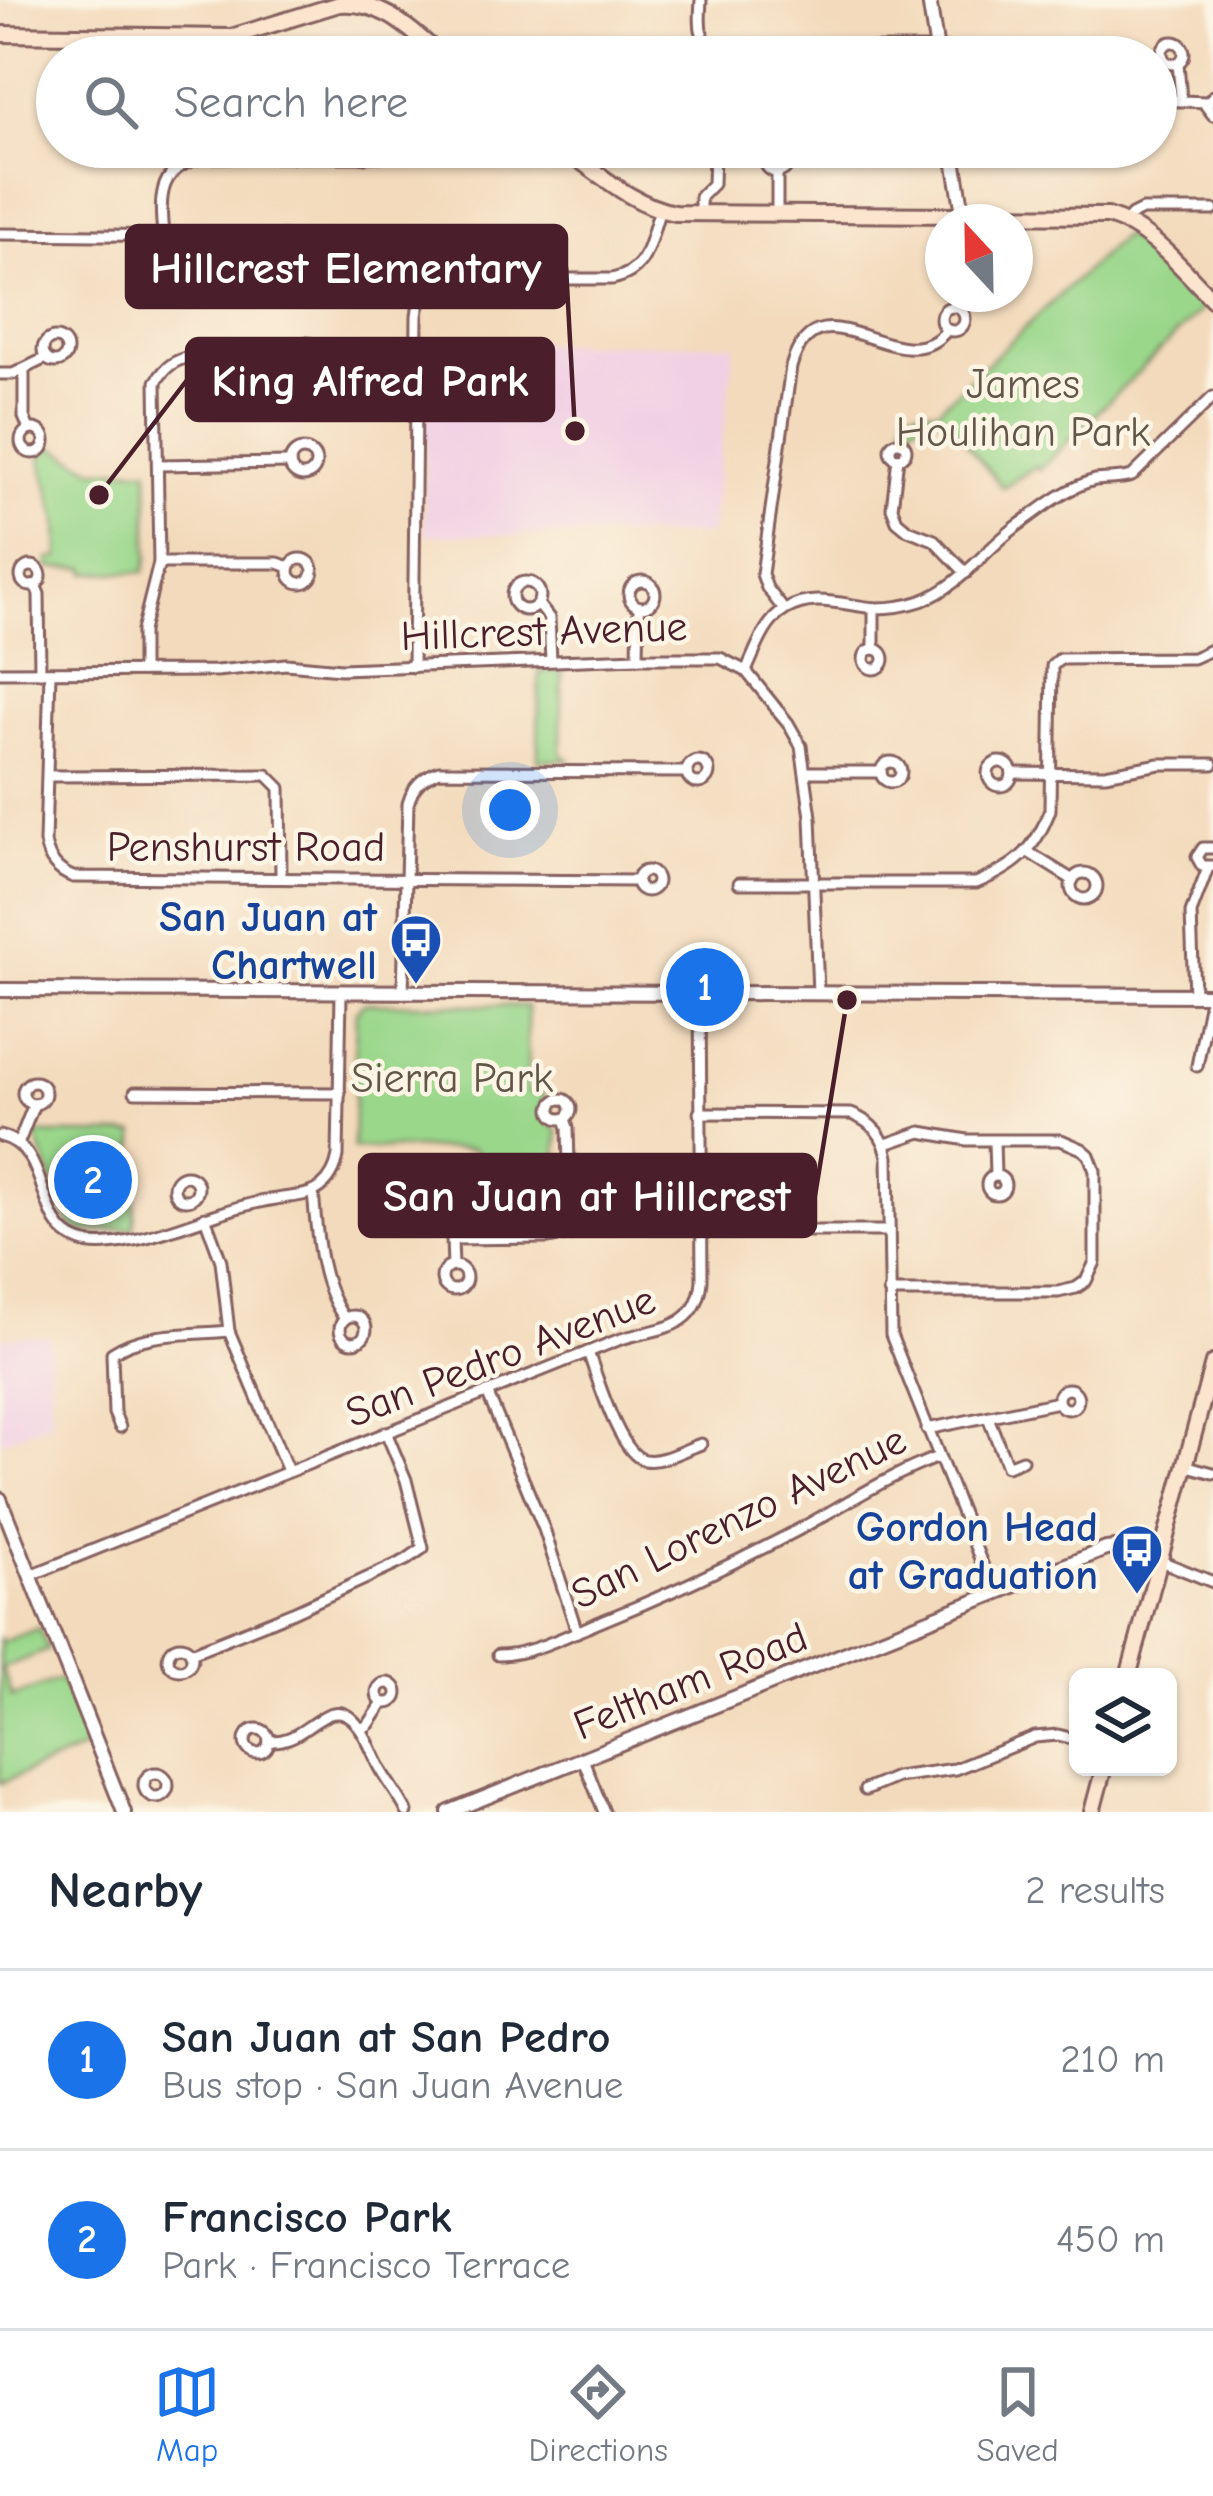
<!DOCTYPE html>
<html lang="en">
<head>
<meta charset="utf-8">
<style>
  :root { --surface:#fff; --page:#f2f2f3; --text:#1f2937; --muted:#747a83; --line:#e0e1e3; --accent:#1a73e8 }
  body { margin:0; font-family:"Comic Neue",sans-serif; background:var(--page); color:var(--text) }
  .controls { position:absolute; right:36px; bottom:36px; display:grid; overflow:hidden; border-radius:18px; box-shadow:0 3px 9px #0004 }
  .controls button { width:108px; height:108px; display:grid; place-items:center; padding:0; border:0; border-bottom:3px solid var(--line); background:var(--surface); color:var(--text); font:60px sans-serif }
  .compass { position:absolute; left:925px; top:204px; width:108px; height:108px; border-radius:50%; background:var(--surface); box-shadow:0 3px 9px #0004; rotate:338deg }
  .you { position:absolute; left:510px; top:810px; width:42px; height:42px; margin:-30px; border:9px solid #fff; border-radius:50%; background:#1a73e8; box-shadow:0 0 0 18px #1a73e833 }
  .badge { display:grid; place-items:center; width:78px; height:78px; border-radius:50%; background:var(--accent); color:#fff; font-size:39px; font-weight:700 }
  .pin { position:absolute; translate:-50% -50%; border:6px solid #fff; box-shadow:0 3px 12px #0006 }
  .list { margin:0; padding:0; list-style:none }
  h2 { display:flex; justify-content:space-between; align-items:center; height:156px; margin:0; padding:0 48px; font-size:51px }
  h2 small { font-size:39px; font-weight:400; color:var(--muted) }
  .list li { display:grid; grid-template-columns:78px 1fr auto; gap:36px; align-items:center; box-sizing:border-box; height:180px; padding:0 48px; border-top:3px solid var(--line) }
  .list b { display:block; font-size:45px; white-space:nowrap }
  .list p { margin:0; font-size:39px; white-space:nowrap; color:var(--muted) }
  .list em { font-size:39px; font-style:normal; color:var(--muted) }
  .icon { flex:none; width:66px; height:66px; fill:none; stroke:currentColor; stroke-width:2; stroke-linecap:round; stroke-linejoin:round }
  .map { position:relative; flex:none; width:1213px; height:1812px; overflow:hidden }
  .search { position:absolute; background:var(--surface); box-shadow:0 3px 9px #0004; left:36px; right:36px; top:36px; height:132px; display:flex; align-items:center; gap:30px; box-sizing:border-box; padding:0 42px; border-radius:66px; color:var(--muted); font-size:45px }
  .sheet { height:516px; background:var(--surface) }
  nav { display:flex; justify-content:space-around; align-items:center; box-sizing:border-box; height:168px; border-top:3px solid var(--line); background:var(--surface); font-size:33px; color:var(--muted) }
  nav a { display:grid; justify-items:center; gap:6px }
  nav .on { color:var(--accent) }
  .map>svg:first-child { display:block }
  .built { fill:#f1d0e4 }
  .green { fill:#9ad78b; stroke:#727b5b; stroke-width:3 }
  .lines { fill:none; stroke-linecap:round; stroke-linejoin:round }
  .minor-casing { stroke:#85605e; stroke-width:15 }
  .tertiary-casing { stroke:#85605e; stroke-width:18 }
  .secondary-casing { stroke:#85605e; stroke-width:20 }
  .minor { stroke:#fff; stroke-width:9 }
  .tertiary { stroke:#fff; stroke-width:12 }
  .secondary { stroke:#fce5cf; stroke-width:14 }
  .labels { text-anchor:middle; stroke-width:9; stroke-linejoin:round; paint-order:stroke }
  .park-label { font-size:42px; fill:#625648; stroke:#fcf5e5 }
  .street-label { font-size:42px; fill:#4a1f2b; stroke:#fcf5e5 }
  .transit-label { font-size:42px; font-weight:bold; fill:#164399; stroke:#fcf5e5; text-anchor:end }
  .leader { fill:none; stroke:#4a1f2b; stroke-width:4.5 }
  .callout-dot { fill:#4a1f2b; stroke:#fcf5e5; stroke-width:4.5 }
  .callout { fill:#4a1f2b; stroke:#4a1f2b; stroke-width:4.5 }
  .callout-label { font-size:45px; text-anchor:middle; font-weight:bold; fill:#fff }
</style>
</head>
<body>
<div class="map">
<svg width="1213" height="1812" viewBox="0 0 1213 1812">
  <rect width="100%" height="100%" fill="#fcf5e5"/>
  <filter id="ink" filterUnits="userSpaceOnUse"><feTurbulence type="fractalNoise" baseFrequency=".00833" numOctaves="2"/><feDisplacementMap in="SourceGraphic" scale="24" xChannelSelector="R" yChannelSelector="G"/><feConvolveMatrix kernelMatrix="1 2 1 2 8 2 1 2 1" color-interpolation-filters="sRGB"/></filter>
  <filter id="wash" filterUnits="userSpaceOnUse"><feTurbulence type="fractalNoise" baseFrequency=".004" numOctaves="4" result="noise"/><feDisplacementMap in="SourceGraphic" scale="48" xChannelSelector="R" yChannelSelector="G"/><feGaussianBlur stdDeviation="2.7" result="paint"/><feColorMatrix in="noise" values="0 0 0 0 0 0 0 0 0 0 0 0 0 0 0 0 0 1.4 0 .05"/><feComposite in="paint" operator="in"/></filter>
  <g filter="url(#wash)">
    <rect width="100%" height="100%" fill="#f3dabc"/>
    <!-- built -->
    <g class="built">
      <polygon points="426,343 735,344 710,535 425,535"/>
      <polygon points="49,1336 51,1422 0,1442 0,1337"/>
    </g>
    <!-- green -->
    <g class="green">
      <path d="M1124,235l16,10 63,63 -164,162 -3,-4 -33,22 -60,-73c-19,3 -33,4 -37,25l-4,-2 4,-28 32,-1z"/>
      <polygon points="51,446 94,469 148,469 148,558 144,572 87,573 86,568 49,568 49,559 59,558 58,521 41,458"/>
      <polygon points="562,671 561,751 565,758 571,760 538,760 539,672"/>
      <polygon points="364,1003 527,1006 528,1092 543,1093 544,1116 558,1132 557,1224 551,1227 528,1227 528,1179 503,1179 473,1149 353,1148 356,1011"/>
      <polygon points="35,1134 135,1134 134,1228 82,1232 70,1225"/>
      <polygon points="39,1628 48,1650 2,1668 12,1697 61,1679 89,1747 0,1783 0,1639 2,1642"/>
    </g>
  </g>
  <g filter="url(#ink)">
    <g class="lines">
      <!-- minor casing -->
      <g class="minor-casing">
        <g id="minor">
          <path d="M701,0c-1,20 -5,39 16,49h264l46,8"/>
          <circle cx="1173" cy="53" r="11"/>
          <polyline points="603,57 610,48"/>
          <polyline points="1178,63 1181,100"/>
          <polyline points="1213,96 1206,106 1213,115"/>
          <polyline points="1156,100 1207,102"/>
          <circle cx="777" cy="160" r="12"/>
          <polyline points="777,172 777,214"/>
          <polyline points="700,213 700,197 713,184 714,155"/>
          <polyline points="1126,222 1132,215 1142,210 1213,210"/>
          <polyline points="0,234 287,237 294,241"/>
          <path d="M163,234c-4,-40 -4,-67 42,-77h156l22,-1 19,-9"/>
          <circle cx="304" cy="248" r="12"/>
          <circle cx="953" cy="319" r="12"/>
          <circle cx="55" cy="350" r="12"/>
          <circle cx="306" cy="355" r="12"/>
          <polyline points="24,370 24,417 29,429"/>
          <polyline points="0,374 13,374 46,358"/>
          <circle cx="33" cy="441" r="12"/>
          <circle cx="898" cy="450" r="8"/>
          <circle cx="303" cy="463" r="13"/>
          <polyline points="898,458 892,508 897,521 908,530 934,540 966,573"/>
          <polyline points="158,465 290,463"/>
          <circle cx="301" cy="571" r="12"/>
          <polyline points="159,563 278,563 289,567"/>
          <circle cx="31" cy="576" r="10"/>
          <circle cx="642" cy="594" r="13"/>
          <circle cx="526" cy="596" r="14"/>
          <polyline points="35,585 39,594 40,672"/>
          <polyline points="538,604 549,618 551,660"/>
          <polyline points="874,608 874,649"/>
          <path d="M784,610l-17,-22 -5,-14 29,-207c27,-94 110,21 156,-37"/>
          <circle cx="874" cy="659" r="10"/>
          <polyline points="638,658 639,607"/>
          <path d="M413,667l4,-351c2,-22 13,-35 36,-37h159c38,-8 36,-37 48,-69"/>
          <path d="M142,671v-40l17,-68 -3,-181c10,-16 18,-22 37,-26h100"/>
          <path d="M746,671c10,-21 18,-49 39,-61 29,-18 60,-4 91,-2 15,0 30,-2 45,-7 39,-14 62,-50 95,-74 23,-17 51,-40 79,-47 13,-2 24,0 37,-4l81,-79"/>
          <polyline points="0,672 216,671 286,664 341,669 638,658 720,658 746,671 788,723 801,746 811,817 818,993"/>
          <path d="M50,672l-5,170c3,18 12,29 28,35l564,4"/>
          <circle cx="698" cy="772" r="11"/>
          <circle cx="1000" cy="774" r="12"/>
          <circle cx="891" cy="772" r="10"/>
          <polyline points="806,772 881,772"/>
          <polyline points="1012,773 1105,774 1160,764 1213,764"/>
          <polyline points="49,776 267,775 280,788 281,878"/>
          <polyline points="1213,848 1203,848 1197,857 1202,866 1213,866"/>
          <polyline points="1028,852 1073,880"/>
          <circle cx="647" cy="881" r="10"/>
          <circle cx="1084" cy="886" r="13"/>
          <path d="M739,883h237c39,-16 59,-32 74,-73l2,-144 8,-7 133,-1 20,-9"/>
          <path d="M403,993l5,-189c5,-18 13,-26 31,-33l248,1"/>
          <polyline points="1194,995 1191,913 1208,868"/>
          <polyline points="1197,1066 1211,995"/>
          <circle cx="34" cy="1093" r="11"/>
          <polyline points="135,1092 340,1093"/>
          <circle cx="561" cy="1109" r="10"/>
          <path d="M699,1113l152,1c21,8 33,21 37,43l3,178 103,259"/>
          <polyline points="565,1119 568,1128 571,1235"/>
          <path d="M0,1136c53,12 33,89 79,105 15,6 39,3 55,-1 48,-10 93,-34 142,-41 15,-3 32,-2 45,-12 10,-8 15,-19 17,-31l3,-163"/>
          <polyline points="994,1141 995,1175"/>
          <polyline points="19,1142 34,1104"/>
          <polyline points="886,1144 921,1132 967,1140 1061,1140 1082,1149 1089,1155 1095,1171 1095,1262 1086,1281 1076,1288 1058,1292 889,1292"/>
          <circle cx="996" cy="1185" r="9"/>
          <circle cx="186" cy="1188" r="12"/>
          <path d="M313,1192c4,42 6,92 32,127"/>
          <circle cx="436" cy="1210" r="12"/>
          <polyline points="205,1217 221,1261 229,1331 288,1471"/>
          <polyline points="441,1220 452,1239 453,1266"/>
          <polyline points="803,1231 889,1231"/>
          <polyline points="452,1239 549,1238 617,1224 701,1224"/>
          <circle cx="454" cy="1278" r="12"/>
          <circle cx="353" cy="1329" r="13"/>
          <path d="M588,1352c9,24 32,104 57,108 17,3 40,-11 56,-16"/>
          <circle cx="1068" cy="1399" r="10"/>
          <polyline points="487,1392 544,1529 577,1632"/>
          <polyline points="988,1417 1007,1466 1022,1460"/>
          <path d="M120,1427l-6,-14 -2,-60c32,-22 80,-18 117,-22"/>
          <polyline points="927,1429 1058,1402"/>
          <polyline points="1184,1465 1213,1473"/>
          <polyline points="1158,1560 1213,1582"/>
          <path d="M31,1575l587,-235c39,-13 79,-8 84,-59l-2,-288"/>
          <circle cx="180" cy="1658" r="12"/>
          <polyline points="191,1653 293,1612 406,1560 423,1548 406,1480 386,1432"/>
          <path d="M498,1655c32,0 68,-19 97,-31 70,-28 137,-59 203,-94 47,-26 90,-54 140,-73"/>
          <circle cx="387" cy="1693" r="10"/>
          <circle cx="257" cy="1741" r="12"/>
          <polyline points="362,1729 369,1724 383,1703"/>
          <path d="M269,1741c23,1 33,-11 51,-22 36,-25 49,31 62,52 8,14 18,26 25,41"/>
          <polyline points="583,1759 604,1812"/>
          <circle cx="156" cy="1785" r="12"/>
          <polyline points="865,1790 896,1777 955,1769 1035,1737 1058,1735 1078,1740"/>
        </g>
      </g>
      <!-- tertiary casing -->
      <g class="tertiary-casing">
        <g id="tertiary">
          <polyline points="929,0 938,57"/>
          <polyline points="952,147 963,213"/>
          <polyline points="0,990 1213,995"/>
          <polyline points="0,1499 124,1812"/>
          <polyline points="449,1812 1106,1549 1115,1548 1158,1560"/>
        </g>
      </g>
      <!-- secondary casing -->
      <g class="secondary-casing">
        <g id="secondary">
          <path d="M0,34l231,3 108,-33c45,-4 72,27 104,53"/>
          <path d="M561,147c35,24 72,59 114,66l433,3c44,13 74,53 105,84"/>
          <polyline points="1128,1677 1213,1363"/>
          <polyline points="1092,1812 1104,1767"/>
        </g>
      </g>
      <!-- minor -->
      <use href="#minor" class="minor"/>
      <!-- tertiary -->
      <use href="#tertiary" class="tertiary"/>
      <!-- secondary -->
      <use href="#secondary" class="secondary"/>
    </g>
  </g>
  <!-- icons -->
  <defs>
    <g id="bus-pin" transform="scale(2.7)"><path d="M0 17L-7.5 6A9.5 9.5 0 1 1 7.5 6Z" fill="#1a4fb4" stroke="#fcf5e5"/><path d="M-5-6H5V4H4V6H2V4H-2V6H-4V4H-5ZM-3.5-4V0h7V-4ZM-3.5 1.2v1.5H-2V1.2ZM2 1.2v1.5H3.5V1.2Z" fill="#fff"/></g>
  </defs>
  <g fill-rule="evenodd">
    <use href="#bus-pin" x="416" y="940"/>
    <use href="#bus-pin" x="1137" y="1550"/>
  </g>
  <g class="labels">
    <!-- park labels -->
    <g class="park-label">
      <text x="1023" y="398">James<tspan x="1023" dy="48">Houlihan Park</tspan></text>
      <text x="452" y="1092">Sierra Park</text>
    </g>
    <!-- street labels -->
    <g class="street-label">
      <text transform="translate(544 630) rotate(-2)" y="15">Hillcrest Avenue</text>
      <text x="246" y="861">Penshurst Road</text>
      <text transform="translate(500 1355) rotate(-21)" y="15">San Pedro Avenue</text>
      <text transform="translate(738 1516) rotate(-26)" y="15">San Lorenzo Avenue</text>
      <text transform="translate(690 1680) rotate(-22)" y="15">Feltham Road</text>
    </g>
    <!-- transit labels -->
    <g class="transit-label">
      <text x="377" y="931">San Juan at<tspan x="377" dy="48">Chartwell</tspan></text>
      <text x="1098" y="1541">Gordon Head<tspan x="1098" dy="48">at Graduation</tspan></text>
    </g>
  </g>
  <!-- callouts -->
  <path class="leader" d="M575 431L566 267M99 495L187 380M847 1000L815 1196"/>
  <g class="callout-dot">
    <circle cx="575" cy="431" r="12"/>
    <circle cx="99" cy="495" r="12"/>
    <circle cx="847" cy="1000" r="12"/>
  </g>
  <g class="callout">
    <rect x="127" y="226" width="439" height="81" rx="12"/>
    <rect x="187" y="339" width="366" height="81" rx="12"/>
    <rect x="360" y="1155" width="455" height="81" rx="12"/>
  </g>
  <g class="callout-label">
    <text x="346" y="283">Hillcrest Elementary</text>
    <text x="370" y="396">King Alfred Park</text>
    <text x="587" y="1211">San Juan at Hillcrest</text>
  </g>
</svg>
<div class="controls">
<button><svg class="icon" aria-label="layers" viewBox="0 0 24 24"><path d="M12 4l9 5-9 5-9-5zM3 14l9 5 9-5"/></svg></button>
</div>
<svg class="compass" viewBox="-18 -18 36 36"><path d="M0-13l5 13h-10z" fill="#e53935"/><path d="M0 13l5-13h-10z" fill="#747a83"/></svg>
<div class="you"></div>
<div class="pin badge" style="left:705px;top:987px">1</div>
<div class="pin badge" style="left:93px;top:1180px">2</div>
<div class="search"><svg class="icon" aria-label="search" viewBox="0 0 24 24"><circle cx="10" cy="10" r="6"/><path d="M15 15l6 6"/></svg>Search here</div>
</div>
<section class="sheet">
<h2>Nearby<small>2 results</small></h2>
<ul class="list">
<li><span class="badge">1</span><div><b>San Juan at San Pedro</b><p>Bus stop · San Juan Avenue</p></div><em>210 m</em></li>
<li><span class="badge">2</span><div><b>Francisco Park</b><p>Park · Francisco Terrace</p></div><em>450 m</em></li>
</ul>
</section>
<nav>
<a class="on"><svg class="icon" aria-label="map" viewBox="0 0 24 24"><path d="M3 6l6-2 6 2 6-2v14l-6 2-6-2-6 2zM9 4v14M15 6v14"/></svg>Map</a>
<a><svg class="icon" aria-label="directions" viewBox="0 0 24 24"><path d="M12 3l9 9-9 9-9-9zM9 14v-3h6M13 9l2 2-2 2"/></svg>Directions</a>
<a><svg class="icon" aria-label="saved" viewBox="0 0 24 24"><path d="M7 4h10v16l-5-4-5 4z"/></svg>Saved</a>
</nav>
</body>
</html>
